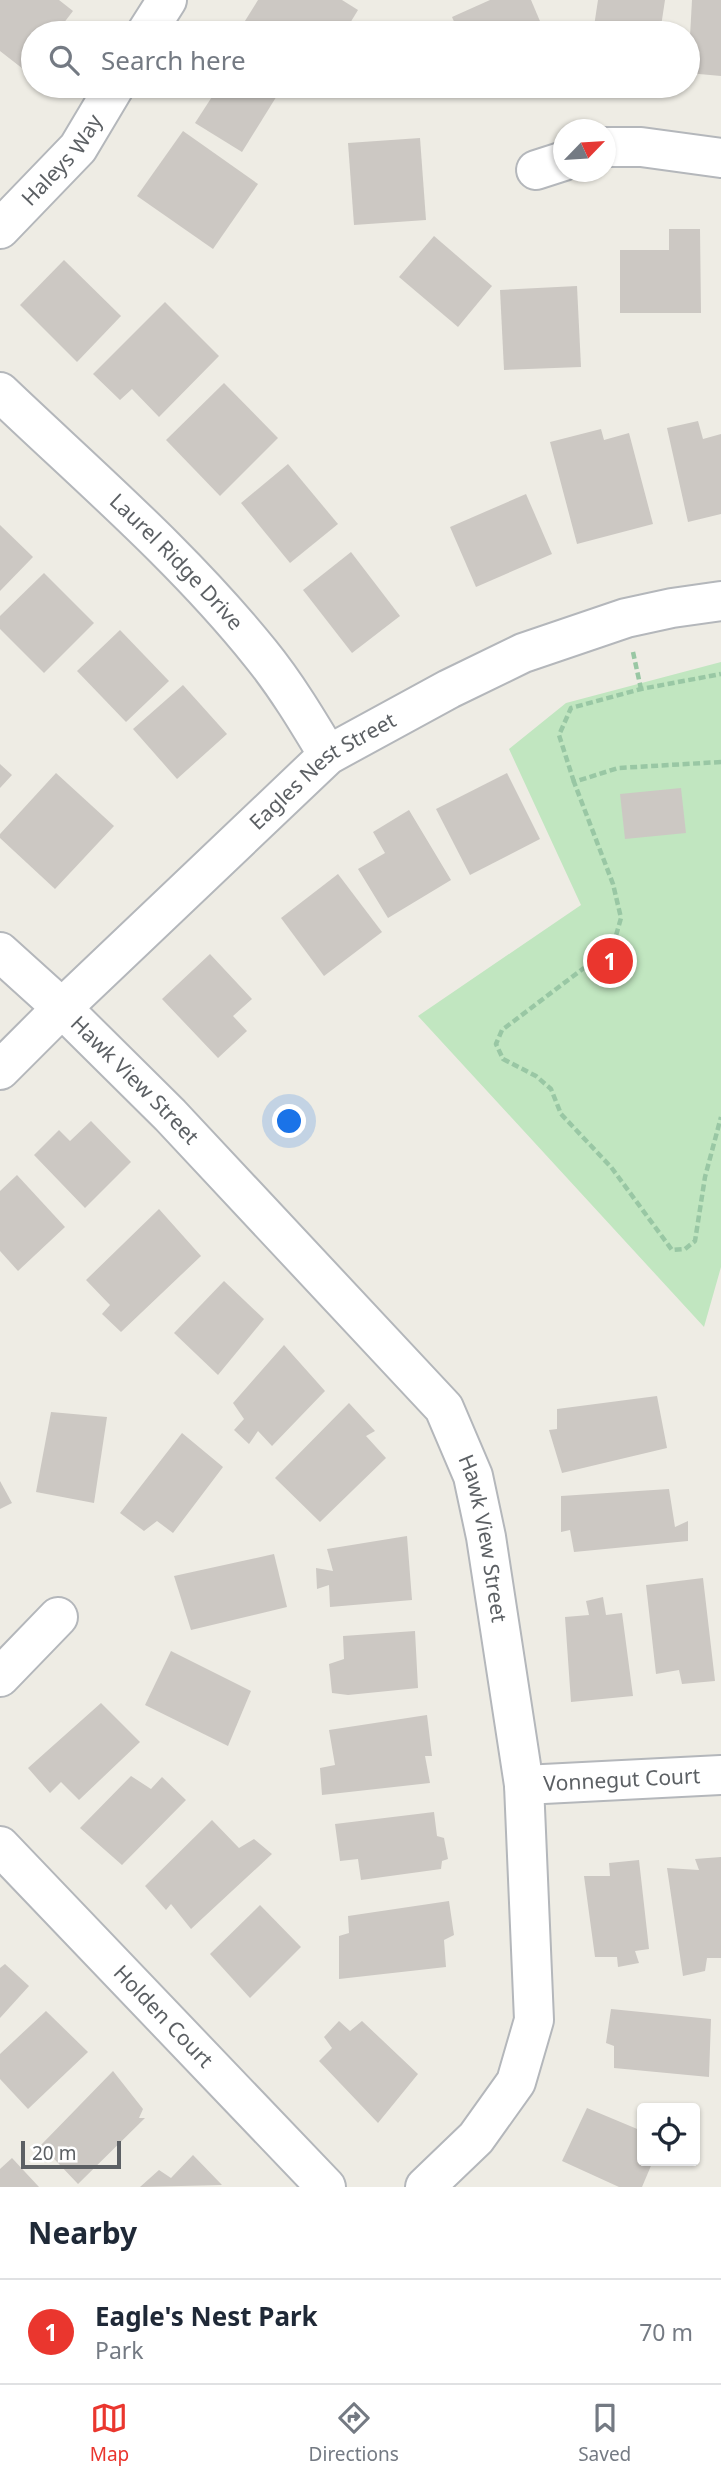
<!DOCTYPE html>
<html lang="en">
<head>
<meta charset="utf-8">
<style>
  :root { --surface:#fff; --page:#f2f2f3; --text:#1f2937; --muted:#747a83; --line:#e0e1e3; --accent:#ea362e }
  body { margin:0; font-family:"Noto Sans",sans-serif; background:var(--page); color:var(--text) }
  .controls { position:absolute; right:21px; bottom:21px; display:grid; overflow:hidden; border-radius:7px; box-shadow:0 2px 5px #0004 }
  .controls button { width:63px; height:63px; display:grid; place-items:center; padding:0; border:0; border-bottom:2px solid var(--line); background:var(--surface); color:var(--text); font:35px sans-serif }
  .compass { position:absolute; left:553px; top:119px; width:63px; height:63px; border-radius:50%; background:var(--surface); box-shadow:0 2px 5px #0004; rotate:65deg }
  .scale { position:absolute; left:21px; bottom:18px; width:100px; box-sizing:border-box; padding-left:7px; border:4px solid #5c6064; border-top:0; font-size:19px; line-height:24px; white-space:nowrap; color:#5c6064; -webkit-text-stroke:5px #fff; paint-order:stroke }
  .you { position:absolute; left:290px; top:1122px; width:24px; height:24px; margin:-18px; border:5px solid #fff; border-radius:50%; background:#1a73e8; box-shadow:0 0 0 10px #1a73e833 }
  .badge { display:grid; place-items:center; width:46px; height:46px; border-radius:50%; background:var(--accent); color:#fff; font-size:23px; font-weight:700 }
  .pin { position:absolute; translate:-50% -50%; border:4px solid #fff; box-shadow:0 2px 7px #0006 }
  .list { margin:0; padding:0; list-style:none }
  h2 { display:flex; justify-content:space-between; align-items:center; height:91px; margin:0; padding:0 28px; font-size:30px }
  h2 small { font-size:23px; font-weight:400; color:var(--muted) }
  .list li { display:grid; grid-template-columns:46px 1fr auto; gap:21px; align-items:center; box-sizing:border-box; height:105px; padding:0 28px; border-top:2px solid var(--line) }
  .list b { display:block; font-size:26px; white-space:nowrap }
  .list p { margin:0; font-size:23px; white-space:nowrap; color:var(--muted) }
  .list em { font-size:23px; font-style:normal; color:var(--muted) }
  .icon { flex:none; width:38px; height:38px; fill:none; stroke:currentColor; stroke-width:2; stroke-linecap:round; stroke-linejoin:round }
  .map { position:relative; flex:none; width:721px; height:2187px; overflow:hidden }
  .search { position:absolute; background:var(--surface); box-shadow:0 2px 5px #0004; left:21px; right:21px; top:21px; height:77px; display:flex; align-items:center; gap:18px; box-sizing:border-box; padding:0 24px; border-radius:38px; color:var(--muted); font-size:26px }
  .sheet { height:196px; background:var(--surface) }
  nav { display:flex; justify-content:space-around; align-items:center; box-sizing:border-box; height:98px; border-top:2px solid var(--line); background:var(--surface); font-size:19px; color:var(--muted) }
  nav a { display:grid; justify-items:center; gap:4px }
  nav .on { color:var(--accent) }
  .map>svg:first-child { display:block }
  .green { fill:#c1e6c0 }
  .building { fill:#ccc8c3 }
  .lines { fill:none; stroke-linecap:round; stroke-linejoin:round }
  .minor-casing { stroke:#b4b7bb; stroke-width:42 }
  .path { stroke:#99c7a4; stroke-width:4.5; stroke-dasharray:7 3.5; stroke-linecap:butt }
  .minor { stroke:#fff; stroke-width:38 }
  .labels { text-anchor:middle; stroke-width:5; stroke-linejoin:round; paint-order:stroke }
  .street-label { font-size:21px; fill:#5c6064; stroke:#fff }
</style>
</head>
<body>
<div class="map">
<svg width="721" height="2187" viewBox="0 0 721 2187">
  <rect width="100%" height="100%" fill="#eeece4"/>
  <!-- green -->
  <polygon class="green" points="721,662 721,1267 704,1327 418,1016 581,905 509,749 566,703"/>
  <!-- building -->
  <g class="building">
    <polygon points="0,0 59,0 73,11 56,33 33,33 33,63 27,72 0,51"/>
    <polygon points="258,0 342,0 358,10 344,33 247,33 240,29"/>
    <polygon points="490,0 531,0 545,33 459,33 452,17"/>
    <polygon points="598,0 665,0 660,33 593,33"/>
    <polygon points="692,0 721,0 721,76 688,73"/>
    <polygon points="219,86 283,86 242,152 195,123"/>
    <polygon points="183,131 258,184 213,249 137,196"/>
    <polygon points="420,138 426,220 354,225 348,143"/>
    <polygon points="669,229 700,229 701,313 620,313 620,250 669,250"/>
    <polygon points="434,236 492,286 458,327 399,277"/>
    <polygon points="64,260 121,316 77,362 20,305"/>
    <polygon points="577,286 581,367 504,370 500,290"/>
    <polygon points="165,302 219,356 159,417 132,389 120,400 93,374"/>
    <polygon points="224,383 278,438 220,496 166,440"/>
    <polygon points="698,421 703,439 721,434 721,514 688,522 667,428"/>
    <polygon points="601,429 604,440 629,433 653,524 577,544 550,442"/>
    <polygon points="288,464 338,524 290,563 241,503"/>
    <polygon points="526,494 552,554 476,587 450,527"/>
    <polygon points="0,525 33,557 0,591"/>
    <polygon points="351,552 400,616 352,653 303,590"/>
    <polygon points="44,573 94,623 44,673 0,629 0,616"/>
    <polygon points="120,630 169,681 126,722 77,671"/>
    <polygon points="183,685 227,734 177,779 133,729"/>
    <polygon points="0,764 12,775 0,788"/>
    <polygon points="56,773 114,826 55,889 0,838 0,834"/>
    <polygon points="507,773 540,839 470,875 436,809"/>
    <polygon points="681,788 686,833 625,839 620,794"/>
    <polygon points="409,810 451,880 388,918 358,869 385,853 373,832"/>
    <polygon points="338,874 382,932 324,976 281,918"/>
    <polygon points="210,954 252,999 233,1016 247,1031 218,1058 162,999"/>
    <polygon points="91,1121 131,1162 85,1208 34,1155 59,1130 70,1141"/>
    <polygon points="17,1175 65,1227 18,1271 0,1251 0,1191"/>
    <polygon points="159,1209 201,1256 121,1332 102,1314 110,1305 86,1280"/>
    <polygon points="224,1281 264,1319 218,1375 174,1333"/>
    <polygon points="284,1345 325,1391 272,1446 258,1431 249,1444 234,1430 244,1419 233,1403"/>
    <polygon points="657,1396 667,1448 562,1473 549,1430 557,1429 557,1409"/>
    <polygon points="349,1403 375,1431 366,1436 386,1458 320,1522 275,1478"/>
    <polygon points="51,1412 107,1417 94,1503 36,1492"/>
    <polygon points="182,1433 223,1467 173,1533 157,1521 144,1531 120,1513"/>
    <polygon points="0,1481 12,1503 0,1509"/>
    <polygon points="669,1489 675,1527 688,1521 688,1541 574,1552 570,1530 561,1532 561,1496"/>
    <polygon points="407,1536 412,1600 330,1607 329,1585 317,1589 316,1568 333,1571 327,1549"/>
    <polygon points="274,1554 287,1607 191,1630 174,1576"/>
    <polygon points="703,1578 715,1681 682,1684 679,1670 656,1674 646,1585"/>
    <polygon points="603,1597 606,1615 622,1613 633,1696 571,1702 565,1617 589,1615 586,1601"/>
    <polygon points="415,1631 418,1688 348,1695 332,1693 329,1664 344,1659 343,1636"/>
    <polygon points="171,1651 251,1691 228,1746 145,1705"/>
    <polygon points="101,1703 140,1742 79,1800 61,1782 50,1793 28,1768"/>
    <polygon points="427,1715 432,1756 425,1756 430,1783 322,1795 320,1768 335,1765 329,1730"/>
    <polygon points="131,1776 151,1789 162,1777 186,1800 122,1865 80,1828"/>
    <polygon points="434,1812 437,1836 444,1838 448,1859 442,1861 441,1869 361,1880 358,1859 340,1861 335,1824"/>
    <polygon points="212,1820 239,1848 254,1839 272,1854 191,1929 171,1904 166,1910 145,1886"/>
    <polygon points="721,1857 721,1958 707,1958 705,1971 683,1976 667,1868 699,1870 695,1859"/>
    <polygon points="639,1860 649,1949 635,1951 639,1963 618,1967 617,1957 595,1957 584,1876 610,1876 609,1863"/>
    <polygon points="449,1901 454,1935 444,1940 446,1967 339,1979 339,1936 349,1933 348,1916"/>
    <polygon points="260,1905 301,1947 250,1998 210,1954"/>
    <polygon points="5,1964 29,1986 0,2018 0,1968"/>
    <polygon points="611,2009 711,2019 709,2077 614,2068 614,2046 606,2043"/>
    <polygon points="46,2011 88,2052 28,2109 0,2079 0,2054"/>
    <polygon points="339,2021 350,2031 362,2021 418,2074 378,2123 319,2061 332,2048 324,2037"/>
    <polygon points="113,2071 143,2109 139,2118 145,2118 78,2184 41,2145"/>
    <polygon points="587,2108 642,2131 642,2161 653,2161 642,2187 619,2187 562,2161"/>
    <polygon points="193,2155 222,2185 140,2187 159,2170 171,2178"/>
    <polygon points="12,2158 39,2187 0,2187 0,2169"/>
  </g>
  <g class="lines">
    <!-- minor casing -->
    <g class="minor-casing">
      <g id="minor">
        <polyline points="146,33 167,0"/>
        <polyline points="606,147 641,147 721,158"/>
        <polyline points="536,170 564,161"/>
        <path id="s1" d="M0,229l78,-81 37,-62"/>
        <path id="s2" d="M0,392c88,84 183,165 260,261 26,32 47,67 68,102"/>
        <path id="s3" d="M0,952l62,56 108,107 274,293 29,68 13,61 38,248 10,235 -18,62 -40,56 -51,49"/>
        <path id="s4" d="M0,1070l62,-62 266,-253 121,-66 74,-36 103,-35 46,-10 49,-7"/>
        <polyline points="0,1677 58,1617"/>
        <path id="s5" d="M524,1785l197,-10"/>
        <path id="s6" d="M0,1846l326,341"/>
      </g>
    </g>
    <!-- path -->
    <g class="path">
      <polyline points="633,652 641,689"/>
      <polyline points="721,762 618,768 574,782 613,884 621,918 613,946 502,1030 496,1044 503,1059 536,1076 551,1089 561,1114 611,1167 672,1250 685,1249 695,1241 705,1177 721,1117"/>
      <polyline points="574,782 559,735 571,708 641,689 721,674"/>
    </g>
    <!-- minor -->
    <use href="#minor" class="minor"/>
  </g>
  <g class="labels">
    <!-- street labels -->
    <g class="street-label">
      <text dy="7" stroke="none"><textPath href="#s1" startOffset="93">Haleys Way</textPath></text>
      <text dy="7" stroke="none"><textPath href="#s2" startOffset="245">Laurel Ridge Drive</textPath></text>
      <text dy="7" stroke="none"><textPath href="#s4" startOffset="441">Eagles Nest Street</textPath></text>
      <text dy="7" stroke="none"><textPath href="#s3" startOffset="186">Hawk View Street</textPath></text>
      <text dy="7" stroke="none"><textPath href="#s3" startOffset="774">Hawk View Street</textPath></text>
      <text dy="7" stroke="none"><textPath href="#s5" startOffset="98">Vonnegut Court</textPath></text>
      <text dy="7" stroke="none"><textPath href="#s6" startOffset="236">Holden Court</textPath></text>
    </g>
  </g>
</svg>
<div class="controls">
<button><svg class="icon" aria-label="locate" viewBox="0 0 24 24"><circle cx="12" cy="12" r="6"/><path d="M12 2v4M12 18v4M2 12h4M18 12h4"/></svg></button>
</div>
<svg class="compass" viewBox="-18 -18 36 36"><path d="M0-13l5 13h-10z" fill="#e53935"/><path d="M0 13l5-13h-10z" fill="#747a83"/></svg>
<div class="scale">20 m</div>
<div class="you"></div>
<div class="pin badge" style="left:610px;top:961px">1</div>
<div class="search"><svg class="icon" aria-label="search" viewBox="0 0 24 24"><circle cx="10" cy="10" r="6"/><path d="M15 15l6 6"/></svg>Search here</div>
</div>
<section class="sheet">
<h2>Nearby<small></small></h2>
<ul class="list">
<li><span class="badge">1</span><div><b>Eagle's Nest Park</b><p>Park</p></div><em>70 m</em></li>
</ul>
</section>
<nav>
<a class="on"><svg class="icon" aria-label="map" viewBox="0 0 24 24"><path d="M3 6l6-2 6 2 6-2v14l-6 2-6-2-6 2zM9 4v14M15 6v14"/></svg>Map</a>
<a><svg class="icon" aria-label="directions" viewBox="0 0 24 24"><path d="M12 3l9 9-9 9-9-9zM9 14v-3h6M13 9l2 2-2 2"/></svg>Directions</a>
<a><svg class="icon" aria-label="saved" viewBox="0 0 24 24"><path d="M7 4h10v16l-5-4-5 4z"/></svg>Saved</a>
</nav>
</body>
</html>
